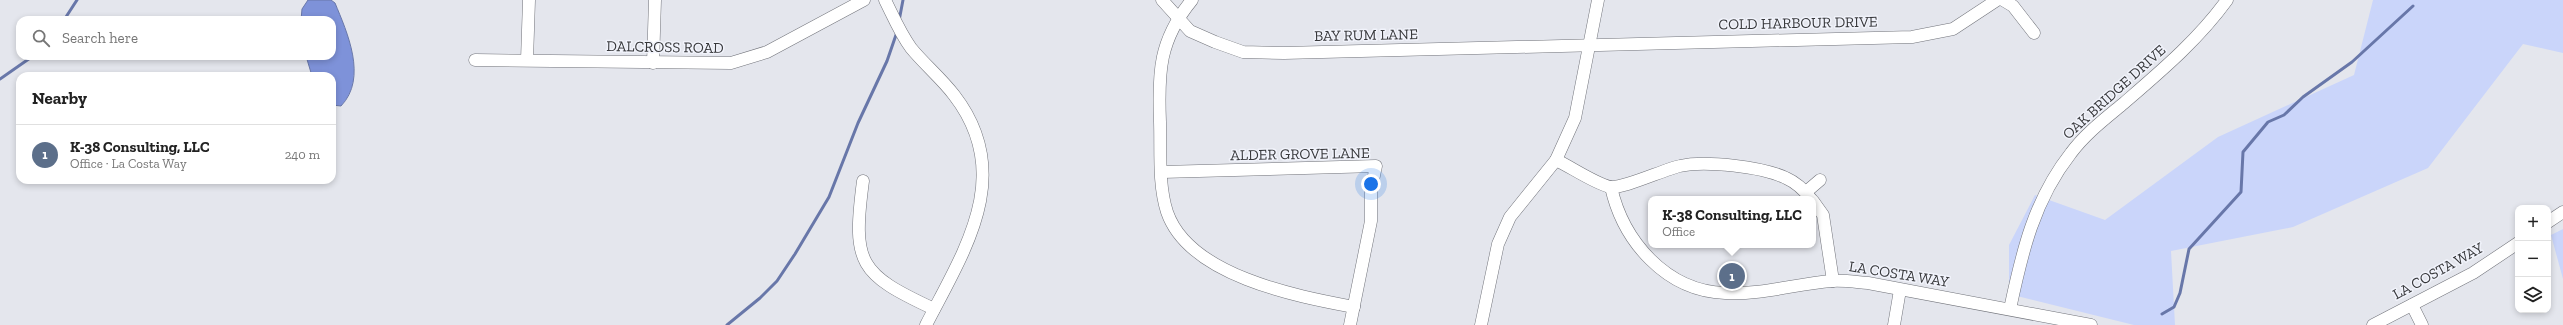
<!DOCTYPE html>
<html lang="en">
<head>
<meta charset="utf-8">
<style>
  :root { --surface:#fff; --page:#f2f2f2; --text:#222; --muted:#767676; --line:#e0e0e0; --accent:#b45309 }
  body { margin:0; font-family:"Zilla Slab",serif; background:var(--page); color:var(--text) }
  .controls { position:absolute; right:12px; bottom:12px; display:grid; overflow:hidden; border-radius:8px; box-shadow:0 2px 6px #0003 }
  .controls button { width:36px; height:36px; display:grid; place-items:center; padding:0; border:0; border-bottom:1px solid var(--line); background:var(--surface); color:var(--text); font:20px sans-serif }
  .you { position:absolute; left:1371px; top:184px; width:14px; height:14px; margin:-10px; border:3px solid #fff; border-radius:50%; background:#1a73e8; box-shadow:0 0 0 6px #1a73e833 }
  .badge { display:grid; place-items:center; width:26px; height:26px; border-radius:50%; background:var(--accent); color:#fff; font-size:13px; font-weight:700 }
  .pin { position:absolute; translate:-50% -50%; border:2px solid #fff; box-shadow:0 1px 4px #0006 }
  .popup { position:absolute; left:1648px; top:196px; width:168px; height:52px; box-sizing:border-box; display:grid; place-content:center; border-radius:8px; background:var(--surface); filter:drop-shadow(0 1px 3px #0005); font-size:13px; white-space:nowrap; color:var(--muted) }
  .popup b { font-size:15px; color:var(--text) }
  .popup::after { content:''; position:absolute; left:50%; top:100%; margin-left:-8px; border:8px solid transparent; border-top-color:var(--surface) }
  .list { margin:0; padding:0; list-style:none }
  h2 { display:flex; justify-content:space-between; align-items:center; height:52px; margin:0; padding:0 16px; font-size:17px }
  h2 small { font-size:13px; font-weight:400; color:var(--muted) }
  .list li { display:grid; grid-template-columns:26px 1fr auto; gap:12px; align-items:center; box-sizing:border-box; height:60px; padding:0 16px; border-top:1px solid var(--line) }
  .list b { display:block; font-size:15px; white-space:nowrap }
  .list p { margin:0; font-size:13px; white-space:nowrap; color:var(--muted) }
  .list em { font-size:13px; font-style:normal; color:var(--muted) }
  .icon { flex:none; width:22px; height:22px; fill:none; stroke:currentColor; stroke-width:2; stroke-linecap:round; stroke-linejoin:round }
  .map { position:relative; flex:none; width:2563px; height:325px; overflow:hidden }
  .search { position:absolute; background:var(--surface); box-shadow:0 2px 6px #0003; left:16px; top:16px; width:320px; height:44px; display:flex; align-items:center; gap:10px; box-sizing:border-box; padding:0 14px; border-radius:12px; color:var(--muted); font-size:15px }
  .panel { position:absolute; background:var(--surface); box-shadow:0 2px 6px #0003; left:16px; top:72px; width:320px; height:112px; border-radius:12px }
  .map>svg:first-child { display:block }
  .green { fill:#cad5fa }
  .water { fill:#7e92d9; stroke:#6877a9 }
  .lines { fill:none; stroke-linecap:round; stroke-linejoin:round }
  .stream { stroke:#6877a9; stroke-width:3 }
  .minor-casing { stroke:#71737a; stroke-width:13 }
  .minor { stroke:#fff; stroke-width:12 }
  .labels { text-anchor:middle; stroke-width:3; stroke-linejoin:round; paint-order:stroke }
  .street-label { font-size:15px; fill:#36373a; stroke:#f1f3fb }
</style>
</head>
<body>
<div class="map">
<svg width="2563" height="325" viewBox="0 0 2563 325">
  <rect width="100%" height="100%" fill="#e4e6ed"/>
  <!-- green -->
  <g class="green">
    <polygon points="2373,0 2563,0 2563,53 2523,44 2428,168 2293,227 2171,251 2175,325 2134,325 2009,294 2009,245 2035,195 2105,220 2218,137 2354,75"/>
    <polygon points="2563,229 2563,279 2551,235"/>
  </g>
  <!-- water -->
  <path class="water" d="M308,0h23l4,3c12,29 33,75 6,103l-9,-1v-29h-20l-6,-20h26v-36h-31l1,-11z"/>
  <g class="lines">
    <!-- stream -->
    <g class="stream">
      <polyline points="64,20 77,0"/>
      <polyline points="899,21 903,0"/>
      <polyline points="0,79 33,56"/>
      <polyline points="2162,314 2174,307 2180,293 2189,249 2241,192 2243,152 2268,122 2284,115 2303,97 2352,62 2413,6"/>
      <polyline points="727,325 760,298 777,281 795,254 829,197 858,123 887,61 897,32"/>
    </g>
    <!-- minor casing -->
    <g class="minor-casing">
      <g id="minor">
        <path d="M885,0c8,16 15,33 26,48 13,16 30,30 43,47 62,80 10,156 -28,230"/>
        <polyline points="1162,0 1190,31 1215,42 1243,52 1284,53 1912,37 1953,29 1997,0"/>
        <path d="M1192,0c-33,40 -34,72 -32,122 1,29 -2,62 7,90 22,64 129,84 187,95"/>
        <polyline points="2003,0 2013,6 2034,33"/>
        <polyline points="475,60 731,63 767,52 864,0"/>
        <polyline points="527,60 529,0"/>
        <polyline points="653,63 655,0"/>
        <path d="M1556,160c15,7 38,23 54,27 13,2 55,-18 70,-21 25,-6 83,1 106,12 9,4 19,13 25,21"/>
        <polyline points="1162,172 1376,166 1371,190 1371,221 1350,325"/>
        <path d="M863,181c-11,83 -4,93 71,128"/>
        <path d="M1611,187c12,54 55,104 114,106 36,2 71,-9 106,-12 12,-1 25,1 37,2l223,42"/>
        <polyline points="1806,192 1820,180"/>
        <polyline points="1813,201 1823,215 1833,281"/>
        <polyline points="2548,222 2563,212"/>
        <polyline points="2412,305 2422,325"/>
        <path d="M2010,309c12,-57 24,-109 61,-156 15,-20 35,-35 53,-50 37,-32 74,-63 103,-103"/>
        <polyline points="1481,325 1498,244 1510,217 1556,160 1575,118 1598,0"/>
        <polyline points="1894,325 1900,290"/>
        <polyline points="2373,325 2473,273 2518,243"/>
      </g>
    </g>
    <!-- minor -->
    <use href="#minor" class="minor"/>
  </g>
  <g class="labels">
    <!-- street labels -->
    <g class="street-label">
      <text transform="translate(1798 23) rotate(-1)" y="5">COLD HARBOUR DRIVE</text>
      <text transform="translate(1366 35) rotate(-1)" y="5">BAY RUM LANE</text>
      <text transform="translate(665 47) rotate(1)" y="5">DALCROSS ROAD</text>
      <text transform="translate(2114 92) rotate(-42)" y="5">OAK BRIDGE DRIVE</text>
      <text transform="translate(1300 154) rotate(-1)" y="5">ALDER GROVE LANE</text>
      <text transform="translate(2438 271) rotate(-29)" y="5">LA COSTA WAY</text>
      <text transform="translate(1899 274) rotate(9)" y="5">LA COSTA WAY</text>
    </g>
  </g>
</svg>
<div class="controls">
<button>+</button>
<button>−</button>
<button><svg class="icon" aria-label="layers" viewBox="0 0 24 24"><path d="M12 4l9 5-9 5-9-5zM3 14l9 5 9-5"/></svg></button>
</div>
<div class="you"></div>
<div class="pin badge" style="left:1732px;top:276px;background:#5c6f8a">1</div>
<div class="popup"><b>K-38 Consulting, LLC</b>Office</div>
<div class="search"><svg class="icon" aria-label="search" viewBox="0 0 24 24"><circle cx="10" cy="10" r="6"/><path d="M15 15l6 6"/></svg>Search here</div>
<section class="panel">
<h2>Nearby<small></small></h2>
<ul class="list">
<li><span class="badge" style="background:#5c6f8a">1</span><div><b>K-38 Consulting, LLC</b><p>Office · La Costa Way</p></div><em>240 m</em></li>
</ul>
</section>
</div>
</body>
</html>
